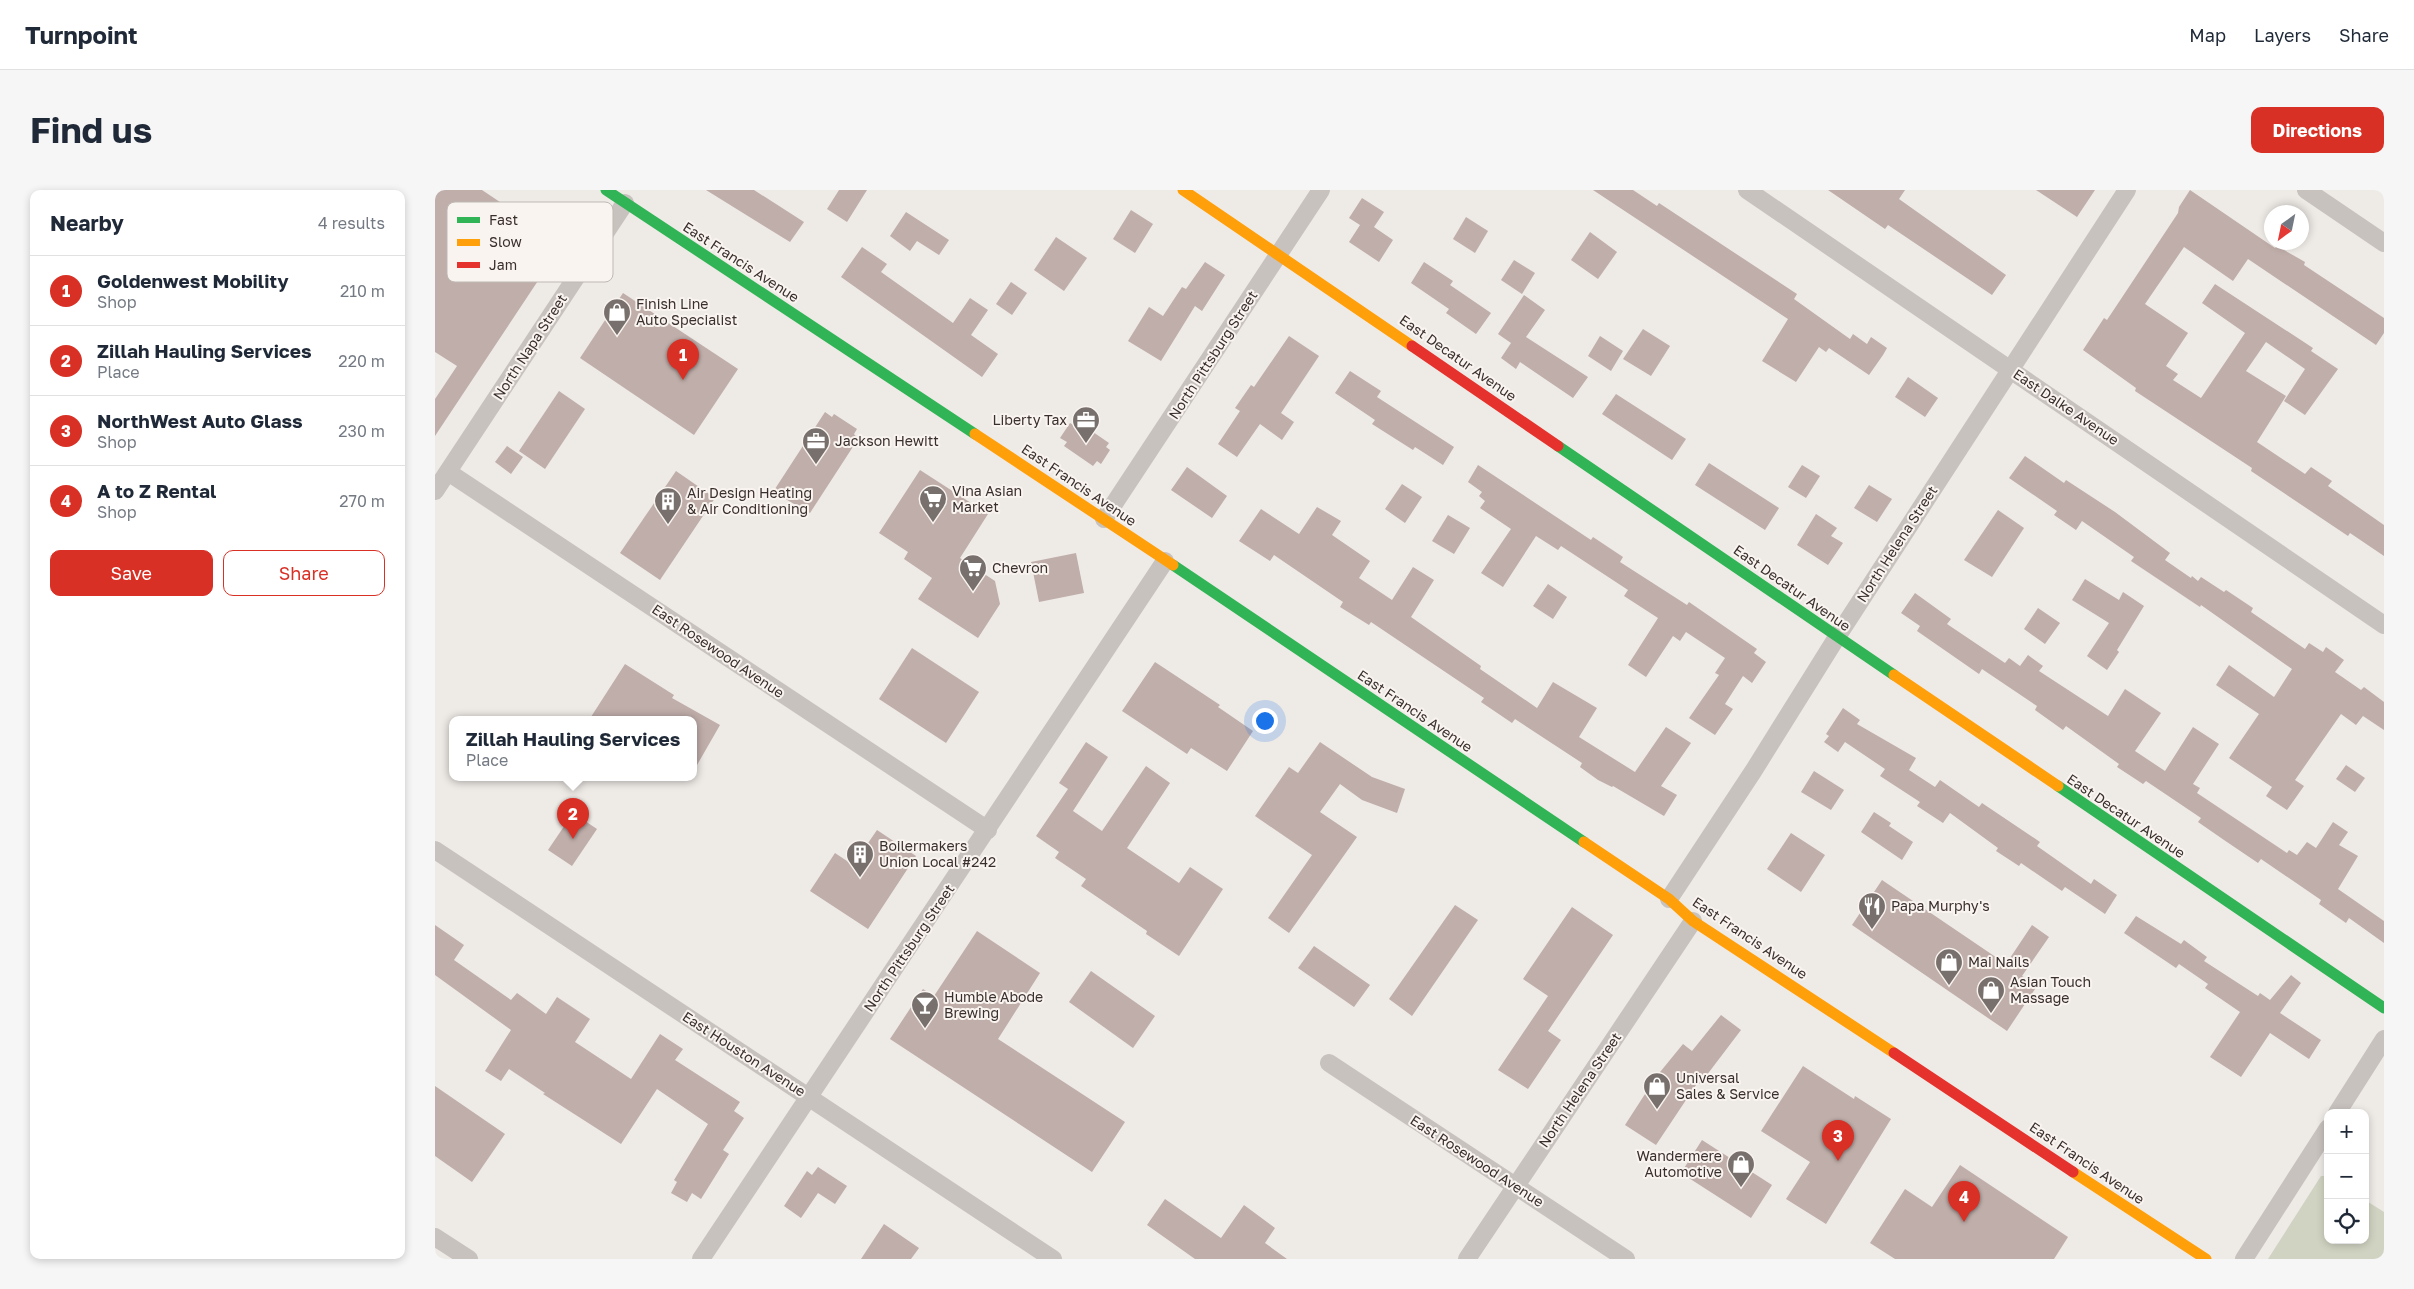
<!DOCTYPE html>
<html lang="en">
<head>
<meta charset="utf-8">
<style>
  :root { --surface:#fff; --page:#f6f6f7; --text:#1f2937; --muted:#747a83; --line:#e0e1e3; --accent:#d93025 }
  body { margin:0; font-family:"Golos Text",sans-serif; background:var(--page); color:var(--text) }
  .controls { position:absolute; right:15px; bottom:15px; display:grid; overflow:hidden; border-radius:10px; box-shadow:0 2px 8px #0003 }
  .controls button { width:45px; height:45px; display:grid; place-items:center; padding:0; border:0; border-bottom:1px solid var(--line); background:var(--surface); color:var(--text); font:25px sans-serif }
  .compass { position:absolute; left:1829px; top:15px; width:45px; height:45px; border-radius:50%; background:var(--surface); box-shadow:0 2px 8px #0003; rotate:213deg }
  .you { position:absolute; left:829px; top:530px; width:18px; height:18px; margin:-12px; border:4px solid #fff; border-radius:50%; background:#1a73e8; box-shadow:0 0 0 8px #1a73e833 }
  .badge { display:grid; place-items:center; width:32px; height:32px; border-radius:50%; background:var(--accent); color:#fff; font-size:16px; font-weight:700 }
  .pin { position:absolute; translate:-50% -41px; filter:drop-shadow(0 1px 2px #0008) }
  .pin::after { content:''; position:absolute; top:26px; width:18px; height:15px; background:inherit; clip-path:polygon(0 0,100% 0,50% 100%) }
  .popup { position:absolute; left:14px; top:526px; width:248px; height:65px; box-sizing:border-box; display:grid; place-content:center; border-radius:10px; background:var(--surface); filter:drop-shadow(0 1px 4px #0005); font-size:16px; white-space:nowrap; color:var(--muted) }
  .popup b { font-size:19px; color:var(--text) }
  .popup::after { content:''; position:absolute; left:50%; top:100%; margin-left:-10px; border:10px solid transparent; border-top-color:var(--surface) }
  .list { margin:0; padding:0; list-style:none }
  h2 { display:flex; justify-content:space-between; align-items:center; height:65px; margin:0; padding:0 20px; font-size:21px }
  h2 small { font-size:16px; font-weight:400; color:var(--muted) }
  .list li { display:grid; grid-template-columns:32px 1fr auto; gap:15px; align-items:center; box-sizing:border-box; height:70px; padding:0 20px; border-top:1px solid var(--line) }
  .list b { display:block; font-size:19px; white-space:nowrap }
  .list p { margin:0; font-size:16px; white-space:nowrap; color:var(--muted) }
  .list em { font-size:16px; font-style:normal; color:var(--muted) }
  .actions { display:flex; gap:10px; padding:15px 20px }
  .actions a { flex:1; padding:11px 0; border:1px solid var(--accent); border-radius:10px; text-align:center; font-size:18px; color:var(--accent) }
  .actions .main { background:var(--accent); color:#fff }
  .icon { flex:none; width:28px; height:28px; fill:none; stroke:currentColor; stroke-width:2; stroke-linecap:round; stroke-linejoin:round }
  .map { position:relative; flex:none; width:1949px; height:1069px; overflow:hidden; border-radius:10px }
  header { display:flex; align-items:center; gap:30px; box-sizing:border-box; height:70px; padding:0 25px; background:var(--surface); border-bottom:1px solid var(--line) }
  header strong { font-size:24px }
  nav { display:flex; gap:28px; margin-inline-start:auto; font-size:18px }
  .intro { display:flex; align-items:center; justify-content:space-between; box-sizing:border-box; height:120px; padding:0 30px }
  h1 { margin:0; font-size:35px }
  .button { padding:12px 22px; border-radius:10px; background:var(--accent); color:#fff; font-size:18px; font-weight:700 }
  main { display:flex; gap:30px; padding:0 30px }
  aside { flex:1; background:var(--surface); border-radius:10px; box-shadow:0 2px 8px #0003 }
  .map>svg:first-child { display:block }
  .green { fill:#d1d3c2 }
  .building { fill:#c0aeaa }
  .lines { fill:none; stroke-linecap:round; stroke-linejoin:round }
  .street { stroke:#c8c2be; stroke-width:18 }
  .fast { stroke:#30b455; stroke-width:11 }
  .slow { stroke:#ff9f0a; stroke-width:11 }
  .jam { stroke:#e5322d; stroke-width:11 }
  .labels { text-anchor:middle; stroke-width:4; stroke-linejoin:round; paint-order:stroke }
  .street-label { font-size:14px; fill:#392f2c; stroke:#f9f4ef }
  .poi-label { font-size:14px; fill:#392f2c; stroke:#f9f4ef; text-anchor:start }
  .key { fill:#f9f4ef; stroke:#bfb9b4; stroke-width:1 }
  .key-label { font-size:14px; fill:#392f2c }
</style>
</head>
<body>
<header>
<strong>Turnpoint</strong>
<nav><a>Map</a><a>Layers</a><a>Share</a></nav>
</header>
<div class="intro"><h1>Find us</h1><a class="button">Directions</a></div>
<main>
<aside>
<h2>Nearby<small>4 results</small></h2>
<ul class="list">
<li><span class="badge">1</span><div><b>Goldenwest Mobility</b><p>Shop</p></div><em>210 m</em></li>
<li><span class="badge">2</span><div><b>Zillah Hauling Services</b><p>Place</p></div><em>220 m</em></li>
<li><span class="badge">3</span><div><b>NorthWest Auto Glass</b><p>Shop</p></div><em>230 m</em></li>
<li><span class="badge">4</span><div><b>A to Z Rental</b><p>Shop</p></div><em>270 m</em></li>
</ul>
<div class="actions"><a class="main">Save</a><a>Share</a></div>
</aside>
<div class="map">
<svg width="1949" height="1069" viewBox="0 0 1949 1069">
  <rect width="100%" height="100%" fill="#eeeae6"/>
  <!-- green -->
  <polygon class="green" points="1886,986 1893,986 1893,1050 1930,1050 1930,1010 1949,1022 1949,1069 1833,1069"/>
  <!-- building -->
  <g class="building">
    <polygon points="0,0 47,0 111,43 124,24 140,35 0,246 0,209 22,176 0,162"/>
    <polygon points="271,0 319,0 369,32 355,52"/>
    <polygon points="404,0 432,0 412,32 392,19"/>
    <polygon points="1158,0 1198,0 1222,16 1224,13 1362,104 1359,109 1415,149 1418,144 1432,154 1436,147 1452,158 1448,165 1434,185 1394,158 1391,162 1384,157 1361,192 1327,171 1353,129"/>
    <polygon points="1393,0 1470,0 1464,9 1571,85 1557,105 1453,35 1450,39"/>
    <polygon points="1601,0 1660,0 1642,27"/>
    <polygon points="1755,0 1840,58 1842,56 1870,72 1869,75 1949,128 1949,143 1941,155 1813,69 1798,91 1749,57 1710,114 1753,143 1731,176 1743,184 1738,190 1766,208 1810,143 1767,113 1780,94 1878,158 1876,161 1903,179 1870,225 1849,211 1870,179 1831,152 1811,181 1851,206 1822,252 1870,284 1876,277 1897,291 1893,296 1949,335 1949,366 1915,343 1913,346 1816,281 1817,278 1700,201 1701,198 1648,160 1669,128 1672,130 1743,23 1744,17"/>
    <polygon points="927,8 949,22 939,37 958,50 944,72 914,52 925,35 914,28"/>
    <polygon points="696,20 718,34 700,63 678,49"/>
    <polygon points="471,22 514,50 504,65 482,51 475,61 455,46"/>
    <polygon points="1031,27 1053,41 1040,63 1018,49"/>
    <polygon points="1155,42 1182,62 1163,89 1136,70"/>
    <polygon points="621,47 652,68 629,101 599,80"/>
    <polygon points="427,57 452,74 446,82 518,133 535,108 553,120 536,145 563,164 547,187 406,87"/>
    <polygon points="1079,70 1100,83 1087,104 1066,90"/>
    <polygon points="770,72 790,85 767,121 760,116 726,171 693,151 714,117 728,126 747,97 751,99"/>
    <polygon points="989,72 1018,91 1015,95 1056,123 1041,144 1011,123 1014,119 976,93"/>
    <polygon points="576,92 592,103 577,125 561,114"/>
    <polygon points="188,103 303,179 259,245 145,168"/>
    <polygon points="1089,105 1110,120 1091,147 1153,187 1138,208 1085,172 1081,179 1066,168 1076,153 1063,144"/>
    <polygon points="1208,139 1235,156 1216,186 1188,169"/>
    <polygon points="854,146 884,166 846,223 859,232 847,250 825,234 802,267 783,254 805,221 800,218 816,195 819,197"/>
    <polygon points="1165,146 1188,161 1176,181 1153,166"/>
    <polygon points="915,181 946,201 942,207 1019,257 1008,275 980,257 978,260 937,234 940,230 900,203"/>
    <polygon points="1473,187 1503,208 1490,227 1460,207"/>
    <polygon points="124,201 150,219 110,279 84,261"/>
    <polygon points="1181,204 1251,249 1237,270 1167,224"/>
    <polygon points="390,222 397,227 399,224 422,239 419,244 423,249 375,323 338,302"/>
    <polygon points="635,233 642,237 645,233 674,253 671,257 675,260 666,274 662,271 658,276 629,256 632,252 625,248"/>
    <polygon points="72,256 88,267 76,284 60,272"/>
    <polygon points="1590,266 1629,293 1631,290 1680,322 1735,363 1730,370 1756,388 1757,386 1763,391 1766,387 1789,402 1791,400 1818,418 1816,422 1870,459 1874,453 1888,462 1891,457 1909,470 1900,482 1926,500 1929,497 1949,512 1949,540 1928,526 1921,535 1906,524 1860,590 1869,596 1852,620 1831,606 1837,597 1794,568 1824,524 1781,495 1794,475 1839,507 1857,479 1766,415 1765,417 1696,371 1699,367 1647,331 1641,340 1619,325 1622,321 1574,288"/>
    <polygon points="1274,273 1344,318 1330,340 1260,295"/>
    <polygon points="1043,275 1156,350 1158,347 1188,367 1185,372 1252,415 1254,412 1322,459 1319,463 1331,472 1317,493 1308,486 1290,514 1298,519 1280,545 1254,528 1284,485 1280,483 1290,468 1251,442 1245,451 1238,446 1211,487 1193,475 1223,428 1189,406 1193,400 1126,356 1123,360 1101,346 1068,397 1046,383 1076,339 1045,318 1050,311 1044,306 1047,302 1033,292"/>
    <polygon points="1367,275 1385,286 1371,308 1353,297"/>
    <polygon points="752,277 792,306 777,328 736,300"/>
    <polygon points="485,280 553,324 525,368 560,391 565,414 543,448 483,409 497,388 469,369 473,362 444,343"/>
    <polygon points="241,281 280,308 225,390 185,363"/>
    <polygon points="967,294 987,307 970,333 950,319"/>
    <polygon points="1434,295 1457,309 1442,332 1419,318"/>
    <polygon points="882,317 906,331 897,345 935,371 924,388 957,410 978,377 999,390 976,427 1046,476 1045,479 1102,518 1118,492 1162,518 1144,547 1200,582 1231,537 1256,553 1226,596 1242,605 1229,626 1178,596 1177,597 1163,590 1145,577 1147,573 1080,529 1077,533 1046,512 1049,508 936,432 934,435 905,417 908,412 839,365 835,371 804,351 826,319 864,344"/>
    <polygon points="1563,320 1589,338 1557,387 1529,370"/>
    <polygon points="1381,324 1402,338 1396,346 1408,353 1393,375 1362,355"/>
    <polygon points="1013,325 1035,338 1019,364 997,351"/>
    <polygon points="641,363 649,403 604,412 596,372"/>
    <polygon points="1650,389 1684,410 1688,402 1709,416 1682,460 1684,462 1672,480 1652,466 1674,433 1637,410"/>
    <polygon points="1113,394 1132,407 1118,429 1098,416"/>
    <polygon points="1480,403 1516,429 1512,434 1570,473 1574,468 1585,476 1593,465 1608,476 1604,481 1673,526 1690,499 1726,523 1700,561 1730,581 1758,537 1784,554 1758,594 1765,598 1762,603 1852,663 1854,660 1862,665 1872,652 1881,658 1898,632 1913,642 1904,655 1923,666 1903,699 1949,731 1949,753 1914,728 1911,733 1884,714 1886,710 1826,669 1823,673 1789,650 1763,632 1766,628 1711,591 1708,594 1682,577 1684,574 1631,536 1628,540 1600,520 1602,516 1547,479 1544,484 1482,441 1485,436 1466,423"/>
    <polygon points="1603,418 1625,433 1610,454 1589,439"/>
    <polygon points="477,458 544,502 511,553 444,509"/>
    <polygon points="720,472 785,515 783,517 818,541 792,581 756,558 752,564 687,521"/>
    <polygon points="190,474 239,505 237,508 285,535 258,582 258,530 154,530"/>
    <polygon points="1408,518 1425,530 1422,534 1481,568 1474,580 1500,597 1505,590 1544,617 1547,613 1605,652 1602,656 1656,694 1659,689 1682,705 1670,724 1630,697 1627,701 1586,673 1584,676 1561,661 1563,658 1515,623 1508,633 1482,616 1485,612 1445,586 1450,579 1410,552 1403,562 1389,552 1394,546 1391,544"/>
    <polygon points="651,552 673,567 638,621 667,641 711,576 735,593 692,658 744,693 755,677 788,699 744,766 711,744 712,741 646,696 651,689 620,668 624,662 601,646 633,599 624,593"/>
    <polygon points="885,552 937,587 970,599 962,623 927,610 905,594 885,622 922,647 854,743 833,728 877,665 820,626 854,577 863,583"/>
    <polygon points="1911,575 1930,588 1920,602 1901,589"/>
    <polygon points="1379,581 1409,600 1396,620 1366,602"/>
    <polygon points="1439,622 1456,633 1454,636 1478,652 1467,670 1426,642"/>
    <polygon points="138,623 162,639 137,676 113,660"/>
    <polygon points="442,640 481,666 433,739 375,701 400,663 418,675"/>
    <polygon points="1356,643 1390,665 1366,702 1332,679"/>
    <polygon points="1447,690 1571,774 1597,735 1614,747 1587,786 1602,796 1572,841 1417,735"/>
    <polygon points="1020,715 1043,730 977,826 954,809"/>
    <polygon points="1137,717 1178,745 1113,841 1126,850 1093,899 1063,880 1113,806 1088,789"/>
    <polygon points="1701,726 1746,754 1749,750 1772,767 1769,771 1823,806 1825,803 1835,810 1856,785 1866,793 1845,823 1886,850 1874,869 1835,843 1806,887 1775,867 1805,822 1770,798 1773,794 1744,774 1741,778 1689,743"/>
    <polygon points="0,735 29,755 19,770 76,810 82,803 111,824 122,807 155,829 140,852 196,889 225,844 248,859 240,870 305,912 299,921 309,928 288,960 294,964 266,1009 257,1003 252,1012 236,1003 242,992 239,990 273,934 222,899 186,954 108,904 110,903 74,879 66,891 50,881 76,840 0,785"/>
    <polygon points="542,741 605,783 563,849 690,932 657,982 455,849 488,799 499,806"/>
    <polygon points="879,756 935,795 919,817 863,778"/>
    <polygon points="656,781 720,826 698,858 634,812"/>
    <polygon points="1286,825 1306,840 1265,894 1263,892 1221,955 1190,935 1221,887 1248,854 1257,861"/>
    <polygon points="1368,876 1419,909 1420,906 1456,929 1391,1034 1351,1009 1375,972 1326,941"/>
    <polygon points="0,896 70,944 37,992 0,966"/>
    <polygon points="1267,950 1337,995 1316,1028 1246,983"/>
    <polygon points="1525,975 1633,1047 1619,1069 1460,1069 1435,1053 1470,999 1497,1017"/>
    <polygon points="383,977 412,996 400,1014 383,1003 366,1028 349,1016 372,981 377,985"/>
    <polygon points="730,1009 786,1048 809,1015 840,1038 830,1053 852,1069 760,1069 712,1035"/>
    <polygon points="449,1034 484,1058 476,1069 426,1069"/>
  </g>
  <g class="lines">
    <!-- street -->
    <g class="street">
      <polyline points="1312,0 1949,435"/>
      <polyline points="1871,0 1949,53"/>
      <polyline points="13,282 553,640"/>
      <polyline points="0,301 190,13"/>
      <polyline points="669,329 886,0"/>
      <polyline points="0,660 618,1069"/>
      <polyline points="1234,709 1319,580 1402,447 1692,0"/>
      <polyline points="894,873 1191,1069"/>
      <polyline points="1902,923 1949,849"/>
      <polyline points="0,1047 34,1069"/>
      <polyline points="266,1069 730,371"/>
      <polyline points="1032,1069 1258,731"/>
      <polyline points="1809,1069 1893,938"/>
    </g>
    <!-- fast -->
    <g class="fast">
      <polyline points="171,0 540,244"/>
      <polyline points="1123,256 1459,485"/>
      <polyline points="738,375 1149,652"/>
      <polyline points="1623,596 1949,818"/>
    </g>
    <!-- slow -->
    <g class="slow">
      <polyline points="748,0 977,156"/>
      <polyline points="540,244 738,375"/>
      <polyline points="1459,485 1623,596"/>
      <polyline points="1149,652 1234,709 1258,731 1459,863"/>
      <polyline points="1638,982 1771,1069"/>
    </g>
    <!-- jam -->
    <g class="jam">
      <polyline points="977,156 1123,256"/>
      <polyline points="1459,863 1638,982"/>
    </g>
  </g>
  <!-- icons -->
  <defs>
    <g id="shop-pin" transform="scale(1.4375)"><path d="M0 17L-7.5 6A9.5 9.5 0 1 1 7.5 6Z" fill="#78706d" stroke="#f9f4ef"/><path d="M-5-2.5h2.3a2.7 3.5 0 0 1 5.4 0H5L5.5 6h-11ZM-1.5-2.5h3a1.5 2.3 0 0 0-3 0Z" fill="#fff"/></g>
    <g id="office-pin" transform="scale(1.4375)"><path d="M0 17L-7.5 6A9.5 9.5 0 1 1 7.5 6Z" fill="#78706d" stroke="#f9f4ef"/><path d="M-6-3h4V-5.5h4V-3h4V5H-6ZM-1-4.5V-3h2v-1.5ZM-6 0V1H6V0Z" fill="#fff"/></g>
    <g id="supermarket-pin" transform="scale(1.4375)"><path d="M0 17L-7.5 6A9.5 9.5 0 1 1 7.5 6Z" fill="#78706d" stroke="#f9f4ef"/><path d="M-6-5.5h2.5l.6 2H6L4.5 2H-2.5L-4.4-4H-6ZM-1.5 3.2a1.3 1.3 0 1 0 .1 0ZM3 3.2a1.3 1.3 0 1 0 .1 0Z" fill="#fff"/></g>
    <g id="building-pin" transform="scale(1.4375)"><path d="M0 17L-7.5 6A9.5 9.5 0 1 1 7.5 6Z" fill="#78706d" stroke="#f9f4ef"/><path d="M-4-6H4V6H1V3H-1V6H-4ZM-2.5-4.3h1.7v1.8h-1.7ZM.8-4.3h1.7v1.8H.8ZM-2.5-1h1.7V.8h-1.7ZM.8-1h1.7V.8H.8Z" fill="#fff"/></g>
    <g id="restaurant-pin" transform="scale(1.4375)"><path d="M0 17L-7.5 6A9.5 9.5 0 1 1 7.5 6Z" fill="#78706d" stroke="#f9f4ef"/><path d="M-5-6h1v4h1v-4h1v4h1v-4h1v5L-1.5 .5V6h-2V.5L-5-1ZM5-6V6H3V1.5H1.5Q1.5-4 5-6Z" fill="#fff"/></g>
    <g id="bar-pin" transform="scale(1.4375)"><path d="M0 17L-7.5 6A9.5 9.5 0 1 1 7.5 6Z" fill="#78706d" stroke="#f9f4ef"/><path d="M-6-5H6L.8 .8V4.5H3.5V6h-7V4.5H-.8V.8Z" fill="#fff"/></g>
  </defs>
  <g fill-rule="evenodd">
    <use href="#shop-pin" x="182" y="122"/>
    <use href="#office-pin" x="651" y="230"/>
    <use href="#office-pin" x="381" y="251"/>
    <use href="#supermarket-pin" x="498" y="309"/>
    <use href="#building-pin" x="233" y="311"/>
    <use href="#supermarket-pin" x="538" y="378"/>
    <use href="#building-pin" x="425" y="664"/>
    <use href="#restaurant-pin" x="1437" y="716"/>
    <use href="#shop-pin" x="1514" y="772"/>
    <use href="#shop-pin" x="1556" y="800"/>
    <use href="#bar-pin" x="490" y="815"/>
    <use href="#shop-pin" x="1222" y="896"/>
    <use href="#shop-pin" x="1306" y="974"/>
  </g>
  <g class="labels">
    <!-- street labels -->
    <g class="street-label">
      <text transform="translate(306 72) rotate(33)" y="5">East Francis Avenue</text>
      <text transform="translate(95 157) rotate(-57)" y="5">North Napa Street</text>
      <text transform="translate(778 165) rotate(-57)" y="5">North Pittsburg Street</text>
      <text transform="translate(1023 168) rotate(35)" y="5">East Decatur Avenue</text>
      <text transform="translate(1631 217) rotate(34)" y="5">East Dalke Avenue</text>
      <text transform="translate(644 295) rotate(34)" y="5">East Francis Avenue</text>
      <text transform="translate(1462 354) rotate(-57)" y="5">North Helena Street</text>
      <text transform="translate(1357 398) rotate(35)" y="5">East Decatur Avenue</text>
      <text transform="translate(283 461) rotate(34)" y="5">East Rosewood Avenue</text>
      <text transform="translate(980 521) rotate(34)" y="5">East Francis Avenue</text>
      <text transform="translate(1691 626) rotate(34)" y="5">East Decatur Avenue</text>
      <text transform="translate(1315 748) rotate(34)" y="5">East Francis Avenue</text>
      <text transform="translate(474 758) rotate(-56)" y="5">North Pittsburg Street</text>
      <text transform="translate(309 864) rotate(33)" y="5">East Houston Avenue</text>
      <text transform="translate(1145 900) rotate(-56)" y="5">North Helena Street</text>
      <text transform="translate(1042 971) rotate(33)" y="5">East Rosewood Avenue</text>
      <text transform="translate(1652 973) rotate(34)" y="5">East Francis Avenue</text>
    </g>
    <!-- poi labels -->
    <g class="poi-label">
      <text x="201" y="119">Finish Line<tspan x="201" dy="16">Auto Specialist</tspan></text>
      <text x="632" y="235" text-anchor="end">Liberty Tax</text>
      <text x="400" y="256">Jackson Hewitt</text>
      <text x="517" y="306">Vina Asian<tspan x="517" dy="16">Market</tspan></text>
      <text x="252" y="308">Air Design Heating<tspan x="252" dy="16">&amp; Air Conditioning</tspan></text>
      <text x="557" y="383">Chevron</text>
      <text x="444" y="661">Boilermakers<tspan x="444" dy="16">Union Local #242</tspan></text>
      <text x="1456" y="721">Papa Murphy's</text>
      <text x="1533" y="777">Mai Nails</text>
      <text x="1575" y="797">Asian Touch<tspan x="1575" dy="16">Massage</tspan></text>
      <text x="509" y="812">Humble Abode<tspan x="509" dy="16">Brewing</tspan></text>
      <text x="1241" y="893">Universal<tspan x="1241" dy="16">Sales &amp; Service</tspan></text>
      <text x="1287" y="971" text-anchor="end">Wandermere<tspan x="1287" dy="16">Automotive</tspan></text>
    </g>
  </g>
  <!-- legend -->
  <rect x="12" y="12" width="166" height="80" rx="8" class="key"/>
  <rect x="22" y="27" width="23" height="6" fill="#30b455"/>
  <rect x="22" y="49" width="23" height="7" fill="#ff9f0a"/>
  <rect x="22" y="72" width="23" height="6" fill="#e5322d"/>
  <g class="key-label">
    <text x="54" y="35">Fast</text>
    <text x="54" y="57">Slow</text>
    <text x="54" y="80">Jam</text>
  </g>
</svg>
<div class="controls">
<button>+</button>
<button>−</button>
<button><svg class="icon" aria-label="locate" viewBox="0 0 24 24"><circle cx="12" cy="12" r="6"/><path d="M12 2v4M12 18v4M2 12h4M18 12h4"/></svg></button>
</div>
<svg class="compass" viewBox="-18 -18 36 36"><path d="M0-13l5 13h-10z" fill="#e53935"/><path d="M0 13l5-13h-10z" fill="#747a83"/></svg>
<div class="you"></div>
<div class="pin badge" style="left:248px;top:190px">1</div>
<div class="pin badge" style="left:138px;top:649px">2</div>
<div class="popup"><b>Zillah Hauling Services</b>Place</div>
<div class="pin badge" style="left:1403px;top:971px">3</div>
<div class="pin badge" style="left:1529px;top:1032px">4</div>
</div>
</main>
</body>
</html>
